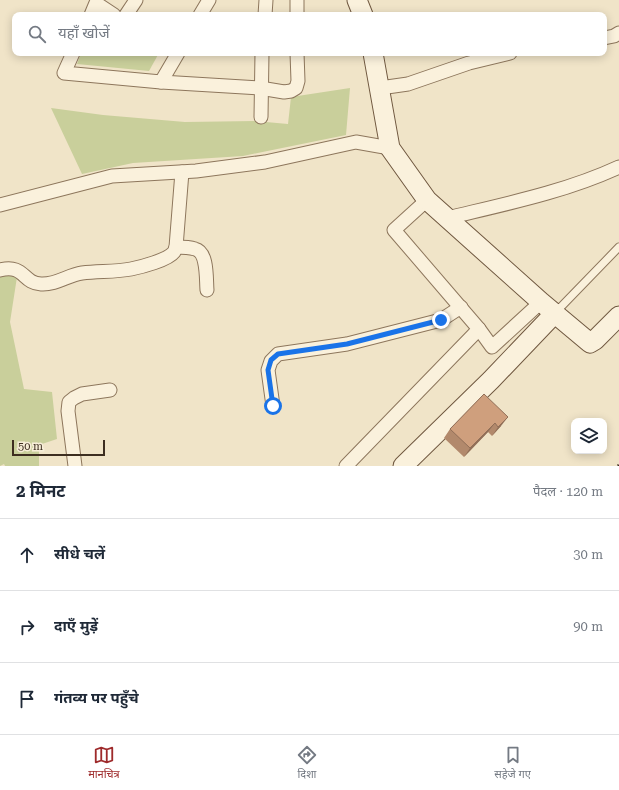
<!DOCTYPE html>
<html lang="hi">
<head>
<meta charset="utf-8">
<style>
  :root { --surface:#fff; --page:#f2f2f3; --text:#1f2937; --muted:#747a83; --line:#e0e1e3; --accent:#9e2a2b }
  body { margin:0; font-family:"Roboto Serif","Noto Sans Devanagari",serif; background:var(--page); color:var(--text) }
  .controls { position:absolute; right:12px; bottom:12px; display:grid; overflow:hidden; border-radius:8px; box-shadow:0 2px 10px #0003 }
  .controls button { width:36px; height:36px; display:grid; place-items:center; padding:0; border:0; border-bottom:1px solid var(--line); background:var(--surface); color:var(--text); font:20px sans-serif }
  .scale { position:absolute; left:12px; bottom:10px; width:93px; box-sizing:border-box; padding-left:4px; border:2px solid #3d2e20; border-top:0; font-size:11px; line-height:14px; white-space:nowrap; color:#3d2e20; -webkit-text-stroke:3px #f7eed8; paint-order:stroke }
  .stop { position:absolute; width:12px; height:12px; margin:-9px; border:3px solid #1a73e8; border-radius:50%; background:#fff }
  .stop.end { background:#1a73e8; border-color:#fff; box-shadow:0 1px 4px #0008 }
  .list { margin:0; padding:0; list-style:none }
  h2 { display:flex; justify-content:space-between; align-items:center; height:52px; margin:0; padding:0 16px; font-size:17px }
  h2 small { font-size:13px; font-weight:400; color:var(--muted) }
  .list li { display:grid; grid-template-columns:26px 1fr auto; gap:12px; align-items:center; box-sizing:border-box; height:72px; padding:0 16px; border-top:1px solid var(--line) }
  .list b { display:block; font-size:15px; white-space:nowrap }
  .list em { font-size:13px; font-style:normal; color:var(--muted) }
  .icon { flex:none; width:22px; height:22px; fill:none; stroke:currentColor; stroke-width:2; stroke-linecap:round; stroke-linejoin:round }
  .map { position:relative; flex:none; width:619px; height:466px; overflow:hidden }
  .search { position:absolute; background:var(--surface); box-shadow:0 2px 10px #0003; left:12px; right:12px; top:12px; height:44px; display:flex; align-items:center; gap:10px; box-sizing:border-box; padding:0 14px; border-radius:8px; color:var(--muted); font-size:15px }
  .sheet { height:268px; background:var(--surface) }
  nav { display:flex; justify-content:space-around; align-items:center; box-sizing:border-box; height:56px; border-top:1px solid var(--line); background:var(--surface); font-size:11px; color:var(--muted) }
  nav a { display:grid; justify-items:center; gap:2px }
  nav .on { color:var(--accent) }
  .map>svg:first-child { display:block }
  .green { fill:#c9cf9b }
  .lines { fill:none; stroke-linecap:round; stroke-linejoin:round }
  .lane-casing { stroke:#8d765c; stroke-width:9 }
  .street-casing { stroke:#8d765c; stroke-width:15 }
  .secondary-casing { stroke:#6f573f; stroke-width:21 }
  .lane { stroke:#faf1dc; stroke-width:7 }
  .street { stroke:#faf1dc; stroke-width:13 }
  .secondary { stroke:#faf1dc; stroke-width:19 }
  .rail { stroke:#3d2e20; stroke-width:3; stroke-dasharray:7 7; stroke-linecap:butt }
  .wall { fill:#b2896c }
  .shaded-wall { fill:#916f58 }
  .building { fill:#cf9f7d; stroke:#916f58 }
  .route { stroke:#1a73e8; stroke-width:5 }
</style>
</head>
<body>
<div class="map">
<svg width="619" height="466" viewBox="0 0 619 466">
  <rect width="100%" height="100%" fill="#f0e4c8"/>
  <!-- green -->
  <g class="green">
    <polygon points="81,53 159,53 149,71 77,64"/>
    <polygon points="350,88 346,135 243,156 133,163 82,174 51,108 103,115 185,122 255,121 288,124 291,97"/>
    <polygon points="10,273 17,277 10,322 24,389 52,392 57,439 39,445 39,466 5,466 4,464 0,466 0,276"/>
  </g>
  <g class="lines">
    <!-- lane casing -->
    <g class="lane-casing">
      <polyline id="lane" points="555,313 619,247"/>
    </g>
    <!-- street casing -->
    <g class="street-casing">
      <g id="street">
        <polyline points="297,0 297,15"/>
        <polyline points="91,15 96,3 114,15"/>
        <polyline points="126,15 136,0"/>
        <polyline points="200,15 209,0"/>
        <polyline points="265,15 266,0"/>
        <polyline points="604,38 614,36 619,33"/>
        <polyline points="73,53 64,73 161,82 260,88 284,92 291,91 296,88 298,81 297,53"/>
        <polyline points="161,82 178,53"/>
        <polyline points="380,88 408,84 469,63 510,53"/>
        <polyline points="261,117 262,53"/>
        <polyline points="427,200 394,230 479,329 492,347 541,302"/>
        <polyline points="0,205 112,176 196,171 265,162 356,142 390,148"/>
        <path d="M447,218c58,-14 118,-26 172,-51"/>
        <path d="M176,247c6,0 13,0 19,2 13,3 11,30 12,41"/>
        <path d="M0,270c25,-6 22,13 41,14 15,1 27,-9 41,-11 17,-2 33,-1 49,-4 10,-2 37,-9 43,-17 1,-1 1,-3 2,-5l6,-75"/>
        <polyline points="273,406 268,370 271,361 278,354 347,344 441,320 461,307"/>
        <polyline points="75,466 68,411 69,402 74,398 82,394 110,390"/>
        <polyline points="346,466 479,329"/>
      </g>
    </g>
    <!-- secondary casing -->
    <g class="secondary-casing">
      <g id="secondary">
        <polyline points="357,0 363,15"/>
        <polyline points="373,53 390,148 427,200 541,302 590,343 595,340 619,316"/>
        <polyline points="403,466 491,380 555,313"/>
      </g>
    </g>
    <!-- lane -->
    <use href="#lane" class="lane"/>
    <!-- street -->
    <use href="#street" class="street"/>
    <!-- secondary -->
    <use href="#secondary" class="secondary"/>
    <!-- rail -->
    <polyline class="rail" points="618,466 619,465"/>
  </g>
  <!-- wall -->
  <polygon class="wall" points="484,394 501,426 492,436 488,432 464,457 444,438 450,429"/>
  <!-- shaded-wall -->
  <g class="shaded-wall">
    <polygon points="508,417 501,426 492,436 498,427"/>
    <polygon points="495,423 488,432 464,457 470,448"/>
  </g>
  <!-- building -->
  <polygon class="building" points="484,394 508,417 498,427 495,423 470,448 450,429"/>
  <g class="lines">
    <!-- route -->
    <polyline class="route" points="273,406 268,370 271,360 278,354 347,344 441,320"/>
  </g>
</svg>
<div class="controls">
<button><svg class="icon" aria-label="layers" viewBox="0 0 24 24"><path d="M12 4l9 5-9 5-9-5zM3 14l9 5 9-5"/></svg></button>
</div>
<div class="scale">50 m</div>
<div class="stop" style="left:273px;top:406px"></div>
<div class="stop end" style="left:441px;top:320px"></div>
<div class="search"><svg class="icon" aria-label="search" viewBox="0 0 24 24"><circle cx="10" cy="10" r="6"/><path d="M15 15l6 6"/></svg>यहाँ खोजें</div>
</div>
<section class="sheet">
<h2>2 मिनट<small>पैदल · 120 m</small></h2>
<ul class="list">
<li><svg class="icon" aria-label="ahead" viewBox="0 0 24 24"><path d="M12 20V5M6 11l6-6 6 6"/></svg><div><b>सीधे चलें</b></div><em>30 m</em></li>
<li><svg class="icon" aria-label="right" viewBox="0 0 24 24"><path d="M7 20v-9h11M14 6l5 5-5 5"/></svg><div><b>दाएँ मुड़ें</b></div><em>90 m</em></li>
<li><svg class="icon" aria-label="arrive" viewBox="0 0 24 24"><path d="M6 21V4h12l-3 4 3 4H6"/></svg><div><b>गंतव्य पर पहुँचे</b></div></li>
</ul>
</section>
<nav>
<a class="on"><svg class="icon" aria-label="map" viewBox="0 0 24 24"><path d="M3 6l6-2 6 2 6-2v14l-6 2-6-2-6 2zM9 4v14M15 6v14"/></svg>मानचित्र</a>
<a><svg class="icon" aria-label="directions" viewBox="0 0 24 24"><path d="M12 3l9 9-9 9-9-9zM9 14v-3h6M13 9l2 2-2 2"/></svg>दिशा</a>
<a><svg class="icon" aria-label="saved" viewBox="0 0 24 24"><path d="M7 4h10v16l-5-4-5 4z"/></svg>सहेजे गए</a>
</nav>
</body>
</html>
